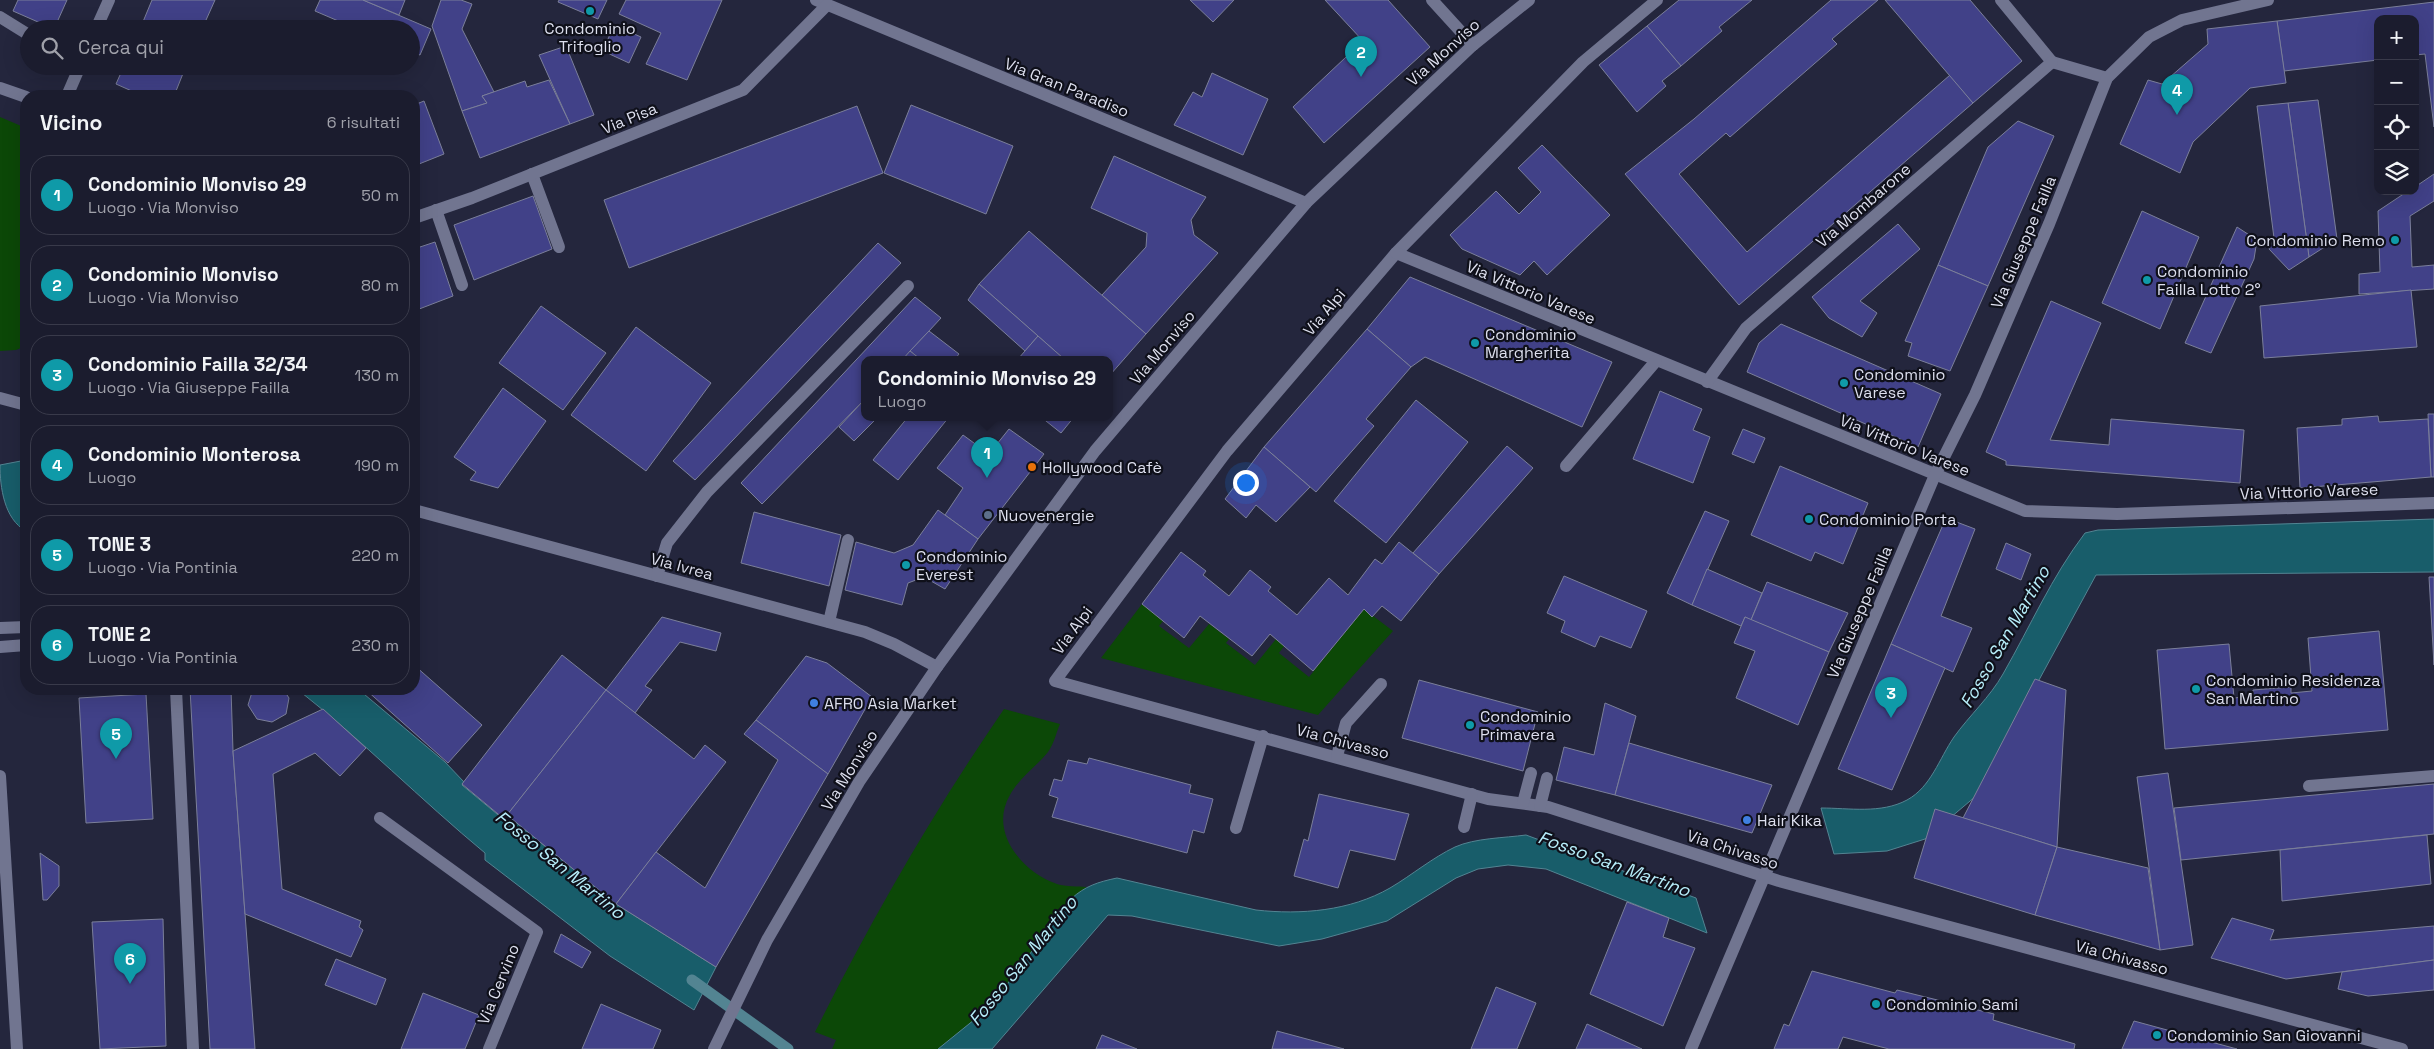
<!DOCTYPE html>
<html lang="it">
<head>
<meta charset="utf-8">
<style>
  :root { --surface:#1b1c2e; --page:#28293a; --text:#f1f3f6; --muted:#a0a1aa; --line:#393a4a; --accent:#1a73e8 }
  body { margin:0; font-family:"Space Grotesk",sans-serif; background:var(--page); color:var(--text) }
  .controls { position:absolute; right:15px; top:15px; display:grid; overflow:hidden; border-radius:10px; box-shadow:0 5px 20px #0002 }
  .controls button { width:45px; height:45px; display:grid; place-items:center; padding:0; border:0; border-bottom:1px solid var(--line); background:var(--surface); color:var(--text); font:25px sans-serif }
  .you { position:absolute; left:1245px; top:482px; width:18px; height:18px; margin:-12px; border:4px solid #fff; border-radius:50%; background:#1a73e8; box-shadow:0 0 0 8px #1a73e833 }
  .badge { display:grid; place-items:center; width:32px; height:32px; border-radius:50%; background:var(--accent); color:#fff; font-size:16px; font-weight:700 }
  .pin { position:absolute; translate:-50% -41px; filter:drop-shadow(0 1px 2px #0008) }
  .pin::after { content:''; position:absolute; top:26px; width:18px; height:15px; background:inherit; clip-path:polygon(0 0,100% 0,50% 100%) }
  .popup { position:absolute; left:861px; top:356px; width:252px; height:65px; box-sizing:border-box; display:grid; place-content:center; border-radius:10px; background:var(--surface); filter:drop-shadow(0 1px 4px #0005); font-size:16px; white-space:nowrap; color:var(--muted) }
  .popup b { font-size:19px; color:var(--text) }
  .popup::after { content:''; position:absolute; left:50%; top:100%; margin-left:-10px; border:10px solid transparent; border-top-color:var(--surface) }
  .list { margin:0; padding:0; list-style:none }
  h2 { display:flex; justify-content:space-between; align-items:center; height:65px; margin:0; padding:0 20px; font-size:21px }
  h2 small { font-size:16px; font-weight:400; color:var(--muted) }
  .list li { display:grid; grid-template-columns:32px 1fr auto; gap:15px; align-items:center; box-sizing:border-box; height:80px; margin:0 10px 10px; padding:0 10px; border:1px solid var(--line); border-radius:20px }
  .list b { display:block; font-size:19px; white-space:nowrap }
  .list p { margin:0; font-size:16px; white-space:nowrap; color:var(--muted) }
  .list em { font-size:16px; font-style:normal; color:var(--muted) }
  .icon { flex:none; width:28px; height:28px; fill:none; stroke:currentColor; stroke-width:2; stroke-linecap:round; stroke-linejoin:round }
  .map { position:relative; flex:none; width:2434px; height:1049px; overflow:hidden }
  .search { position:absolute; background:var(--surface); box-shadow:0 5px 20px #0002; left:20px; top:20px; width:400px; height:55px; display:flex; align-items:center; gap:12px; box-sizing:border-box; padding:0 18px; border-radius:28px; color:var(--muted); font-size:19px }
  .panel { position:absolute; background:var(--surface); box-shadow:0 5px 20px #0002; left:20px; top:90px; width:400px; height:605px; border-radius:20px }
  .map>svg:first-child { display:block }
  .green { fill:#0c4807 }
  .water { fill:#185d6a; stroke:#538492 }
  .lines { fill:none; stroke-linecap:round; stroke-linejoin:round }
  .stream { stroke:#538492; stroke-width:11 }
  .building { fill:#414188; stroke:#7b7f9a }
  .minor { stroke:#717590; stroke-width:12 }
  .culture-dot { fill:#0f9aa8; stroke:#0f101a; stroke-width:2 }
  .food-dot { fill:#e8710a; stroke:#0f101a; stroke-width:2 }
  .service-dot { fill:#5c6f8a; stroke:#0f101a; stroke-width:2 }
  .shop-dot { fill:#3f7fe0; stroke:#0f101a; stroke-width:2 }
  .labels { text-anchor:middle; stroke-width:4.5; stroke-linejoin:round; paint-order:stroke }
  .poi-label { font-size:16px; fill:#dddfee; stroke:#0f101a; text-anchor:start }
  .street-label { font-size:16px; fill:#dddfee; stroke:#0f101a }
  .water-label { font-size:18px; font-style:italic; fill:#b7eefa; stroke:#0f101a }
</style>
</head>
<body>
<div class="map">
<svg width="2434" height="1049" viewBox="0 0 2434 1049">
  <rect width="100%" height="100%" fill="#24263d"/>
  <!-- green -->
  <g class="green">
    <polygon points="0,117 26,128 26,346 16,350 0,351"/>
    <polygon points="1142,604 1163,621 1159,626 1189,648 1209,624 1229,639 1226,643 1255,665 1276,639 1284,646 1279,653 1309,677 1364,609 1393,631 1318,715 1101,658"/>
    <path d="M1004,709l56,15c-4,9 -6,20 -12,28 -12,15 -29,26 -38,43 -22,37 13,78 47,89 9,3 21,2 30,3l-16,12 -81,108 -52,42h-106l4,-9 -21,-8c56,-112 118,-220 189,-323z"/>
  </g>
  <!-- water -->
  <g class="water">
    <path d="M26,460v71c-22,-12 -26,-44 -26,-66z"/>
    <path d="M2434,519v53l-338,3 -120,221 -51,43 -38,12 -53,3 -13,-46c28,0 60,6 86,-8 24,-13 32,-41 47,-63 15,-21 36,-40 49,-63 28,-49 48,-96 82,-141l13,-3z"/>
    <path d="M297,689h61l87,73 19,20 -2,3 41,34 4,-4 109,89 100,63 -22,43 -84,-54 -125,-96v-7c-64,-53 -123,-113 -188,-164z"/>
    <path d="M1526,835l170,63 11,35 -161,-64 -38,-4 -30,4 -22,9 -69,43 -65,18 -43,7 -147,-30 -24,-1 -116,134h-54l52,-42 81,-108c14,-13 27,-17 46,-21l139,32c45,5 94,1 134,-22 22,-13 42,-30 65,-41 20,-9 49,-9 71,-12z"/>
  </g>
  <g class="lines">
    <!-- stream -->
    <polyline class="stream" points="692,980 788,1049"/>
  </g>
  <!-- building -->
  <g class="building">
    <polygon points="18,0 67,0 54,29 13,11"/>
    <polygon points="152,0 215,0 202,29 140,29"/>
    <polygon points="320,0 363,0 431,29 420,55 411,52 411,29 357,29 315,11"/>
    <polygon points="363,0 405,0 399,15"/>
    <polygon points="441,0 461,0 472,4 462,29 494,92 482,96 487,103 462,111 432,26"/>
    <polygon points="559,0 607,0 598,19 558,2"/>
    <polygon points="626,0 722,0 687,80 646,64 661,33 619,14"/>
    <polygon points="1190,0 1234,0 1213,22"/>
    <polygon points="1325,0 1388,0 1430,47 1324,143 1293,107 1363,41"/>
    <polygon points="1679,0 1752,0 1719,27 1722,31 1681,66 1647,26"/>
    <polygon points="1831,0 1878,0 1832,39 1837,44 1730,137 1726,133 1679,174 1747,252 1950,75 1973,103 1739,305 1625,174 1694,119"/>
    <polygon points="1885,0 1970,0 2022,61 1973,103"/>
    <polygon points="2434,2 2434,127 2425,54 2415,55 2415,19 2378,19 2378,60 2284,71 2277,21"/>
    <polygon points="2277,21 2286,83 2250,88 2193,142 2180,173 2120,144 2148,80 2162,84 2208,44 2207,29"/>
    <polygon points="614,25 641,37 629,63 603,51"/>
    <polygon points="1647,26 1681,66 1662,81 1666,86 1637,112 1599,65"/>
    <polygon points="566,46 594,115 570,124 539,55"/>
    <polygon points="124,66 186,66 174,96 143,96 116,84"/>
    <polygon points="1212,73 1268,99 1243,155 1174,125 1193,92 1202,97"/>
    <polygon points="549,80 570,124 480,158 462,111 487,103 482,96 525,81 527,87"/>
    <polygon points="2318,100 2337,239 2309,257 2288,103"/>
    <polygon points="424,101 444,154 414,166 414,105"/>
    <polygon points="2288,103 2309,257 2289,270 2269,249 2274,238 2257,106"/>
    <polygon points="911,105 1013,146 986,214 884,173"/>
    <polygon points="857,106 883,173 629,268 604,200"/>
    <polygon points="2018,121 2054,136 1988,286 1938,265 1988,147"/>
    <polygon points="1542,145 1610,215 1547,275 1534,261 1520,275 1462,249 1450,235 1496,191 1519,214 1541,192 1518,168"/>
    <polygon points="1114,156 1206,197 1191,220 1194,235 1218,253 1146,334 1102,295 1146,247 1147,233 1091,208"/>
    <polygon points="2434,174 2434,201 2410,216 2412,267 2434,265 2434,289 2359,294 2359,274 2380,272 2378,211 2408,191 2415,191 2415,187"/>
    <polygon points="533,196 552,249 474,280 454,225"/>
    <polygon points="2142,211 2199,237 2160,329 2102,303"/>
    <polygon points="1898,224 1920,249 1860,301 1877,313 1862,337 1829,318 1812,297"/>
    <polygon points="2237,227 2257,240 2254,259 2211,353 2185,343"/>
    <polygon points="1029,231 1146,334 1110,375 1110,359 1064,359 979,284"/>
    <polygon points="435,242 453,296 414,311 414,249"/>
    <polygon points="878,243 901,263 695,480 673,461"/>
    <polygon points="1938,265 1988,286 1950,371 1908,356 1912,343 1905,341"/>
    <polygon points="1410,277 1612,362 1582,427 1425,357 1411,367 1367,329"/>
    <polygon points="979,284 1038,336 1025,351 968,300"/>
    <polygon points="2411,290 2417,347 2264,358 2260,306"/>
    <polygon points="915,297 941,318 903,359 864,359 864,400 762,504 741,483"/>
    <polygon points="2051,301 2101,323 2050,440 2109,445 2111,419 2244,430 2240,483 2006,465 2006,461 1986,452"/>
    <polygon points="541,306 606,353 563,410 499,363"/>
    <polygon points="1781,324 1941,394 1918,447 1747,372 1759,343"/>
    <polygon points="636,327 711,383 646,471 571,415"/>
    <polygon points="1367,329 1411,367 1366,419 1374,426 1316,492 1264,447"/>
    <polygon points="929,331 959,354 955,359 920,359 910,351"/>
    <polygon points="1038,336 1064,359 1018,359"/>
    <polygon points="910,351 920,359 903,359"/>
    <polygon points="503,388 546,421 498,488 470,480 476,472 454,457"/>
    <polygon points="1660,391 1702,409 1693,430 1710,437 1693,483 1633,459"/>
    <polygon points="864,400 864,417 878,417 854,441 839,427"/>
    <polygon points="1416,400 1468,442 1386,543 1334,501"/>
    <polygon points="2428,414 2434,414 2434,477 2431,477"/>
    <polygon points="2378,416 2379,422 2428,419 2431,477 2300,488 2297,428 2342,425 2342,419"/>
    <polygon points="908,417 949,417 898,480 873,460"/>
    <polygon points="1041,417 1074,417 1061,433"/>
    <polygon points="1009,429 1044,454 978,539 945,515 963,488 937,468 963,435 989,454"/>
    <polygon points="1743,429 1765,438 1754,463 1732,454"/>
    <polygon points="1507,446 1533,468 1439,574 1413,553"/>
    <polygon points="1264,447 1310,487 1276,522 1256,505 1246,518 1225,499"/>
    <polygon points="1780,466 1868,503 1843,564 1815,552 1811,561 1751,535"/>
    <polygon points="938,510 978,539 945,589 924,577 908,583 902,605 845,590 856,542 894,553 913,545"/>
    <polygon points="1705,511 1729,521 1692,605 1667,593"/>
    <polygon points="754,512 841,535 829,586 741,563"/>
    <polygon points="1946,518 1975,529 1941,616 1972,628 1953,672 1891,644"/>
    <polygon points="1399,542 1439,574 1401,621 1382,606 1372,617 1364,609 1313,671 1270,634 1252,656 1200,616 1184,638 1142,604 1181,552 1206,571 1203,575 1229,596 1250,570 1271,587 1268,591 1297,615 1329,578 1348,595 1375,559 1382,564"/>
    <polygon points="2006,543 2031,554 2021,580 1996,569"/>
    <polygon points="1707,569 1762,593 1751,620 1745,617 1741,626 1692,605"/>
    <polygon points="1564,576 1647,611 1631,648 1600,636 1595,647 1561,632 1565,621 1547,613"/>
    <polygon points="2429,577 2434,577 2434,665"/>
    <polygon points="1767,582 1848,613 1829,652 1751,620"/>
    <polygon points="23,583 26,583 26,613 25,613"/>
    <polygon points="662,617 721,633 716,651 680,642 645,686 652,690 635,713 606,690"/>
    <polygon points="1745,617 1829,652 1798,725 1736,698 1755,651 1734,643"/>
    <polygon points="2379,631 2388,730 2165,749 2157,650 2229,644 2234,698 2253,696 2253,690 2291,687 2291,693 2312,691 2308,638"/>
    <polygon points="1891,644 1945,668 1892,790 1838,769"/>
    <polygon points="562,655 606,690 504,819 462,784"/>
    <polygon points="806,656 827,663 872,697 828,774 756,720"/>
    <polygon points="414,665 482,725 448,763 365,689 414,689"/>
    <polygon points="2035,679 2066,690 2057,847 1963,818"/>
    <polygon points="1419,680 1538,712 1523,771 1402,738"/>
    <polygon points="190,689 231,689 233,751 255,1049 210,1049"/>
    <polygon points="253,689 283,689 289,698 286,714 272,722 257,719 248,705"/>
    <polygon points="606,690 694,759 705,745 726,762 616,904 507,815"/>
    <polygon points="146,694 153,819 86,823 79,698"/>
    <polygon points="1605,703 1636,716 1615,795 1556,780 1564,747 1594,755"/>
    <polygon points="323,709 366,748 340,776 315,753 273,774 282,889 361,921 359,927 363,930 351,957 245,914 233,751"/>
    <polygon points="756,720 828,774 716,967 616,904 656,852 705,888 778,760 744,734"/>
    <polygon points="1629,743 1772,785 1752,833 1615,795"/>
    <polygon points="1089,758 1191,785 1189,793 1213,799 1204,833 1193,830 1187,853 1052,817 1058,798 1049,795 1054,779 1062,781 1068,760 1087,764"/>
    <polygon points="2168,773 2193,945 2160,950 2137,777"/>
    <polygon points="2434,784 2434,834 2181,860 2174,808"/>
    <polygon points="1319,794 1409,814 1395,860 1350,850 1338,888 1294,876 1304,839 1308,841"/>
    <polygon points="1935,809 2057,847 2035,915 1914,878"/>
    <polygon points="2427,835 2431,884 2282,901 2280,850"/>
    <polygon points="2057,847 2148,868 2160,950 2035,915"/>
    <polygon points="40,853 59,866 59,886 47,900 43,900"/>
    <polygon points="1627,902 1669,918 1663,937 1695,948 1663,1026 1590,994"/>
    <polygon points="2232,918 2274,930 2270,940 2434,926 2434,960 2286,979 2211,958"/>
    <polygon points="163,919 166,1046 100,1049 92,922"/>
    <polygon points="561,934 591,952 582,968 554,952"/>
    <polygon points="336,959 386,979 376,1005 325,985"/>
    <polygon points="2434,960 2434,990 2368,996 2338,989 2342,972"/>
    <polygon points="1812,971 1895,993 1897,990 1994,1014 1993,1020 2075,1044 2074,1049 1889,1049 1843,1037 1838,1049 1774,1049 1784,1024 1789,1026"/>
    <polygon points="1496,987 1536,1003 1517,1049 1471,1049"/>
    <polygon points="423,993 479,1015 465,1049 401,1049"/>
    <polygon points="601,1004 661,1030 653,1049 582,1049"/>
    <polygon points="2134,1021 2237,1049 2122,1049"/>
    <polygon points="1587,1024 1642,1049 1576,1049"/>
    <polygon points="1277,1031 1344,1049 1272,1049"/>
    <polygon points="1102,1035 1137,1049 1096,1049"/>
  </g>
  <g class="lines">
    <!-- minor -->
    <g class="minor">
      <polyline points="816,0 1306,203"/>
      <polyline points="1432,0 1473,45"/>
      <polyline points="1657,0 1583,62 1396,253 1227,451 1055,681 1488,799 1548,807 1779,881 2402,1049"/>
      <polyline points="2001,0 2052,62"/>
      <polyline points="0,17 29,35"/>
      <polyline points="96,29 109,0"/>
      <polyline points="2052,62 2107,78"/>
      <polyline points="0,88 26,97"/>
      <polyline points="67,96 80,66"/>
      <polyline points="532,174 559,247"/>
      <polyline points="436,210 462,285"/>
      <polyline points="414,218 472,198 743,90 827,5"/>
      <polyline points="1396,253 2025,511 2117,514 2434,503"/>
      <polyline points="1707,382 1746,328 2052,62"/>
      <polyline points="0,398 26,405"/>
      <polyline points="1566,466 1656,361"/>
      <polyline points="414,510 865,632 894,644 937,667"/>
      <polyline points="657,576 667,543 707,492 908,286"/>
      <polyline points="829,622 848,540"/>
      <polyline points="0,628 26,627"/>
      <polyline points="0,647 26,645"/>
      <polyline points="176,689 193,1049"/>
      <polyline points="1337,756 1346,723 1381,684"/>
      <polyline points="0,776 17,1049"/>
      <polyline points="2309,786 2434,776"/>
      <polyline points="1523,803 1531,773"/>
      <polyline points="1540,806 1547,778"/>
      <polyline points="380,818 537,932 489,1049"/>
      <polyline points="1464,827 1472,794"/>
      <polyline points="1236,828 1263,736"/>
      <polyline points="714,1049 767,940 859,782 937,667 1095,451 1306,203 1473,45 1529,0"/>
      <polyline points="1691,1049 1935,475 1975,395 2049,224 2107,78 2149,37 2182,20 2268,0"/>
    </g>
  </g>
  <!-- markers -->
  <g class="culture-dot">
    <circle cx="590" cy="11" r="5"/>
    <circle cx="2395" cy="240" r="5"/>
    <circle cx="2147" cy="280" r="5"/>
    <circle cx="1475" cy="343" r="5"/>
    <circle cx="1844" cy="383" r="5"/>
    <circle cx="1809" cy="519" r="5"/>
    <circle cx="906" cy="565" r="5"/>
    <circle cx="2196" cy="689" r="5"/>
    <circle cx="1470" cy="725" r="5"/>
    <circle cx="1876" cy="1004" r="5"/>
    <circle cx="2157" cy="1035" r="5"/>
  </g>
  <circle class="food-dot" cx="1032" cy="467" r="5"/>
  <circle class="service-dot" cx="988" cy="515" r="5"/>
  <g class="shop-dot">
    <circle cx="814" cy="703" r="5"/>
    <circle cx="1747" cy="820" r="5"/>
  </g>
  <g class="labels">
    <!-- poi labels -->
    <g class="poi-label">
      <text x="590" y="34" text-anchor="middle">Condominio<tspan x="590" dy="18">Trifoglio</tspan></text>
      <text x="2385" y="246" text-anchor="end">Condominio Remo</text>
      <text x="2157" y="277">Condominio<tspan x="2157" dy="18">Failla Lotto 2°</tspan></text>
      <text x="1485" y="340">Condominio<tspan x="1485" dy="18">Margherita</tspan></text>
      <text x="1854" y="380">Condominio<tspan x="1854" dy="18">Varese</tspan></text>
      <text x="1042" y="473">Hollywood Cafè</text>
      <text x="998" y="521">Nuovenergie</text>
      <text x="1819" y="525">Condominio Porta</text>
      <text x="916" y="562">Condominio<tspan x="916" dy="18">Everest</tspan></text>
      <text x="2206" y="686">Condominio Residenza<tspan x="2206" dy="18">San Martino</tspan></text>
      <text x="824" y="709">AFRO Asia Market</text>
      <text x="1480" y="722">Condominio<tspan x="1480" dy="18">Primavera</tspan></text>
      <text x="1757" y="826">Hair Kika</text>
      <text x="1886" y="1010">Condominio Sami</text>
      <text x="2167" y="1041">Condominio San Giovanni</text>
    </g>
    <!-- street labels -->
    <g class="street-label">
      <text transform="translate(1443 52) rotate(-42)" y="6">Via Monviso</text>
      <text transform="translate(1067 87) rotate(22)" y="6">Via Gran Paradiso</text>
      <text transform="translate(629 118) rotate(-22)" y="6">Via Pisa</text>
      <text transform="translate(1863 205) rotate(-41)" y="6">Via Mombarone</text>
      <text transform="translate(2023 242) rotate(-67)" y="6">Via Giuseppe Failla</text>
      <text transform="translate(1531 292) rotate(23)" y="6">Via Vittorio Varese</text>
      <text transform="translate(1324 312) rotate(-50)" y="6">Via Alpi</text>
      <text transform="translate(1162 347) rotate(-50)" y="6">Via Monviso</text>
      <text transform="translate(1905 445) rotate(22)" y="6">Via Vittorio Varese</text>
      <text transform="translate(2309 491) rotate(-2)" y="6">Via Vittorio Varese</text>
      <text transform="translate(682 566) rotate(15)" y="6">Via Ivrea</text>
      <text transform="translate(1859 612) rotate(-67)" y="6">Via Giuseppe Failla</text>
      <text transform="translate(1072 630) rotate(-53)" y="6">Via Alpi</text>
      <text transform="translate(1343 741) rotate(15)" y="6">Via Chivasso</text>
      <text transform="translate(849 770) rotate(-58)" y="6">Via Monviso</text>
      <text transform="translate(1733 849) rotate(18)" y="6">Via Chivasso</text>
      <text transform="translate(2122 957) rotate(15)" y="6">Via Chivasso</text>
      <text transform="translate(498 984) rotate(-68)" y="6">Via Cervino</text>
    </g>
    <!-- water labels -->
    <g class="water-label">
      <text transform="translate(2005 637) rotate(-60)" y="6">Fosso San Martino</text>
      <text transform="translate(1614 864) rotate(20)" y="6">Fosso San Martino</text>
      <text transform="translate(560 865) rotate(39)" y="6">Fosso San Martino</text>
      <text transform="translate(1023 961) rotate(-51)" y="6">Fosso San Martino</text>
    </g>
  </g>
</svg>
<div class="controls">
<button>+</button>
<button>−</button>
<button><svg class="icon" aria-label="locate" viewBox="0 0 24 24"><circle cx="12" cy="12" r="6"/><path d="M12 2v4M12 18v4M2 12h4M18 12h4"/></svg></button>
<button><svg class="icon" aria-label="layers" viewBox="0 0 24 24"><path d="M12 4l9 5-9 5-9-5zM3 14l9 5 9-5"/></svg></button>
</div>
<div class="you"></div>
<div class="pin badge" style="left:987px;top:478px;background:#0f9aa8">1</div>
<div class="popup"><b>Condominio Monviso 29</b>Luogo</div>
<div class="pin badge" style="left:1361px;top:77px;background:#0f9aa8">2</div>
<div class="pin badge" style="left:1891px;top:718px;background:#0f9aa8">3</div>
<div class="pin badge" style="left:2177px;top:115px;background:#0f9aa8">4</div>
<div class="pin badge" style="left:116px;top:759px;background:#0f9aa8">5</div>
<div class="pin badge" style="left:130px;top:984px;background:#0f9aa8">6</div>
<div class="search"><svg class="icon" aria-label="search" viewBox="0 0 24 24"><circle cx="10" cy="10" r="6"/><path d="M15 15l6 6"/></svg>Cerca qui</div>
<section class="panel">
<h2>Vicino<small>6 risultati</small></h2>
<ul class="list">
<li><span class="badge" style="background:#0f9aa8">1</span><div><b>Condominio Monviso 29</b><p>Luogo · Via Monviso</p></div><em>50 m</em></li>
<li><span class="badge" style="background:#0f9aa8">2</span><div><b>Condominio Monviso</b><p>Luogo · Via Monviso</p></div><em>80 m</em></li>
<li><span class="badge" style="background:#0f9aa8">3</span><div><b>Condominio Failla 32/34</b><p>Luogo · Via Giuseppe Failla</p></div><em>130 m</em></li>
<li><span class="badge" style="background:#0f9aa8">4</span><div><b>Condominio Monterosa</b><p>Luogo</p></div><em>190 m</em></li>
<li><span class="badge" style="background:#0f9aa8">5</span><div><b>TONE 3</b><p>Luogo · Via Pontinia</p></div><em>220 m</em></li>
<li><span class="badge" style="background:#0f9aa8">6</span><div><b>TONE 2</b><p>Luogo · Via Pontinia</p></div><em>230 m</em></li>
</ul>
</section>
</div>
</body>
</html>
